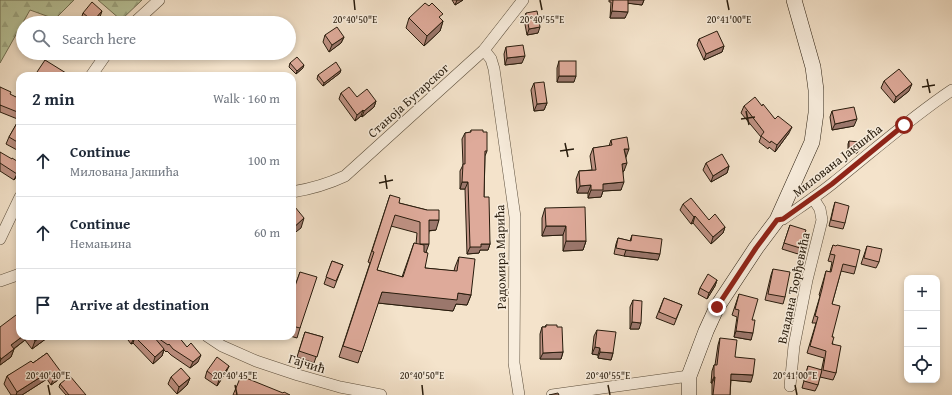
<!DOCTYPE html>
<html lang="en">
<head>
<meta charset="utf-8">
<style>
  :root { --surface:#fff; --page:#f6f6f7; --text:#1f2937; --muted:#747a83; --line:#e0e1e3 }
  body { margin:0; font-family:"Gentium Book Plus",serif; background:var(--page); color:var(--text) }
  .controls { position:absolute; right:12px; bottom:12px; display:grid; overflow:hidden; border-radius:8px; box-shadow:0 2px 6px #0003 }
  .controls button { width:36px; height:36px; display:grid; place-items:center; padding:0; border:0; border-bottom:1px solid var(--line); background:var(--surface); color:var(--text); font:20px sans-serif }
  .stop { position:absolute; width:12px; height:12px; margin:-9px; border:3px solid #8f2418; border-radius:50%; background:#fff }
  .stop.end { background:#8f2418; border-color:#fff; box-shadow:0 1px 4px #0008 }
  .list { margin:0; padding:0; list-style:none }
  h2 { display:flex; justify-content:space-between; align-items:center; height:52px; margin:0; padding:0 16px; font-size:17px }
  h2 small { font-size:13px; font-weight:400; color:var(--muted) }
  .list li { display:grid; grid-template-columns:26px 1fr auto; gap:12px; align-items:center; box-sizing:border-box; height:72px; padding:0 16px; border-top:1px solid var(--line) }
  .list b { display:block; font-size:15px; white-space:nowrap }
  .list p { margin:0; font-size:13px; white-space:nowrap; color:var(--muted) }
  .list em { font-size:13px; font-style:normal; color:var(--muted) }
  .icon { flex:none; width:22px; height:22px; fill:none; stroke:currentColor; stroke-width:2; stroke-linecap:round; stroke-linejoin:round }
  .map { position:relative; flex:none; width:952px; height:395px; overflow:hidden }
  .search { position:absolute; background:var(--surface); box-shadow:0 2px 6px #0003; left:16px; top:16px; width:280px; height:44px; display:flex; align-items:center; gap:10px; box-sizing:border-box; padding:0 14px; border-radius:22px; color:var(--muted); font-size:15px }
  .panel { position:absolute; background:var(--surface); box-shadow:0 2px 6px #0003; left:16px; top:72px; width:280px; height:268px; border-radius:12px }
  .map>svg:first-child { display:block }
  .forest { fill:url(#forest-firs); stroke:#707054 }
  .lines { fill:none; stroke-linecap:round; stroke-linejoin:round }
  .street-casing { stroke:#5b4e3c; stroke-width:12 }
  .secondary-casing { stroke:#281c0d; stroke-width:16 }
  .street { stroke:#f8eddd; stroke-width:11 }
  .secondary { stroke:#f8eddd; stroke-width:15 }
  .wall { fill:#bf9284; stroke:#281c0d; fill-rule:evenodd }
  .shaded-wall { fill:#9b776c; stroke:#281c0d }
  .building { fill:#deaa9a; stroke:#281c0d }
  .route { stroke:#8f2418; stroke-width:5 }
  .ticks { fill:none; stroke:#281c0d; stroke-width:1.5 }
  .labels { text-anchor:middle; stroke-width:3; stroke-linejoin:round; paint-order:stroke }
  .street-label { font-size:13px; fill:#281c0d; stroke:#f8eddd }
  .ticks-label { font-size:10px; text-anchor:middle; fill:#281c0d; stroke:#f8eddd; stroke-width:3; stroke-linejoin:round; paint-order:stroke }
</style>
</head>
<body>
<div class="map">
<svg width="952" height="395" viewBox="0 0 952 395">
  <defs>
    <pattern id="forest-firs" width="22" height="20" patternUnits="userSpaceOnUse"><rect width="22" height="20" fill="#b8c49a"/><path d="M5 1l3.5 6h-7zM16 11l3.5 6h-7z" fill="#9ea884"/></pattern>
  </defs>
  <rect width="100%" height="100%" fill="#f4e3cb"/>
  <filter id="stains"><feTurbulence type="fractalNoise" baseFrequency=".005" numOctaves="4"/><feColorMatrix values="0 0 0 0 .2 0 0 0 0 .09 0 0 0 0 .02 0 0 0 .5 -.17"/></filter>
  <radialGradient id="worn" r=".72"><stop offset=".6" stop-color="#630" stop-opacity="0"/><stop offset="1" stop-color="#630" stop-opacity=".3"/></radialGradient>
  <!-- forest -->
  <g class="forest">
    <polygon points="0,0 74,0 55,19 30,10 0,63"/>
    <polygon points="98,0 142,0 121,20"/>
  </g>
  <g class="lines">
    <!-- street casing -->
    <g class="street-casing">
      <g id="street">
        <polyline points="134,23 159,0"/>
        <polyline points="484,50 491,59 494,69 515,217 514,363 519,395"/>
        <polyline points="91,76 107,53"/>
        <path d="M292,192c19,-3 36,-8 53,-16l139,-126 39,-50"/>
        <path d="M777,220l6,-1c17,-12 34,-23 50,-36 39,-31 77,-65 119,-93"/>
        <polyline points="0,239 20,197"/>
        <polyline points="0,281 20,274"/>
        <polyline points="207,336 222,346 256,361 298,375 340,387 381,395"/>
        <polyline points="790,386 794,346 807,280 822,220 820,209 813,198"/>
        <polyline points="552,395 689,376"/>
      </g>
    </g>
    <!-- secondary casing -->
    <g class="secondary-casing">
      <polyline id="secondary" points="689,395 689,376 706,331 717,307 756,248 777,220 812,142 816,113 816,90 813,67 794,0"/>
    </g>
    <!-- street -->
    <use href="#street" class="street"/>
    <!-- secondary -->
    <use href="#secondary" class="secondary"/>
  </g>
  <!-- wall -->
  <g class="wall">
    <polygon points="452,0 463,0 455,5"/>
    <polygon points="609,0 644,0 642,5 628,3 625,18 610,18 611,2 609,2"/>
    <polygon points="83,13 100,17 94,23 85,23 81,19"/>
    <polygon points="526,13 538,33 527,35 524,19"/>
    <polygon points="409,18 441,19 443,21 440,31 424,46 406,28"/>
    <polygon points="325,35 344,37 341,43 329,52 323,42"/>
    <polygon points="699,39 724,46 722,52 704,60 697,45"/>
    <polygon points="506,47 522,63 505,65 504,54"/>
    <polygon points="559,61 574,82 557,82 557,68"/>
    <polygon points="290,63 303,68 296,74 289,67"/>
    <polygon points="340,73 323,86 317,79 318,75"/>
    <polygon points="884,81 909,91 894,103 881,88"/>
    <polygon points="534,83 547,103 544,110 534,111 531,90"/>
    <polygon points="0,87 10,95 20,99 20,120 0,112"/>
    <polygon points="341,93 357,97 376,101 374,107 362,117 361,116 355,121 339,99"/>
    <polygon points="744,106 762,106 789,133 775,152 769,147 768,149 759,142 761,137 741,113"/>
    <polygon points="832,111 854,126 832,130 830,117"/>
    <polygon points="17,123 20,144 17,150 6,144 9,137"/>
    <polygon points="471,130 487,151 485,156 484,197 490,244 488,250 480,250 479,253 467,254 465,189 460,189 460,171 463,165 462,139 465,133 471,132"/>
    <polygon points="611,140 626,157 624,171 623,172 621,190 603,191 601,197 588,198 588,193 577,193 576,179 579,171 592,170 590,156 593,148 609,146"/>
    <polygon points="849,141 859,150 857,153 848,153 848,144"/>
    <polygon points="0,152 20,171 14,180 0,171"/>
    <polygon points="706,163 729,166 727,173 711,182 703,170"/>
    <path d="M390,195l9,8 28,7 9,20 -7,1 -3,22 -1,15 29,3 1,-4 4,-10 12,38 -4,10 -11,-1 -3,7 -75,-8 -20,60 -19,-6 31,-94 -2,-1zM391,226l26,7 -1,11 -2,-1 -12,34 -25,-7z"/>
    <polygon points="835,202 845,223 843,229 829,226 833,209"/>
    <polygon points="683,204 709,220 725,227 723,233 711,244 693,223 691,224 680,210"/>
    <polygon points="545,208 586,241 583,250 563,251 563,235 542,236 542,218"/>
    <polygon points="790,225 800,248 798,254 782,249"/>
    <polygon points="632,235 658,260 624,256 614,254 616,244 618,238 630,241"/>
    <polygon points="833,245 856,267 854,274 841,271 832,304 832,337 836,373 833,380 820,377 824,358 807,353 816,323 812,323 820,296 819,295 824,278 826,271 830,272 832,262 828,261"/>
    <polygon points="867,246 879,262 876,268 861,264"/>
    <polygon points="332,261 343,265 334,288 324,284"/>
    <polygon points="773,269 785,297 783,304 765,300 771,275"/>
    <polygon points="300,272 300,328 297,338 290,336 292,336 292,288 294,289"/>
    <polygon points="717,280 715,286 707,299 698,294 700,288"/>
    <polygon points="739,294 752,320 751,340 734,337 737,317 732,315"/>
    <polygon points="664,298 682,305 674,325 656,318"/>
    <polygon points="633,300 639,329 630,329 630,307"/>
    <polygon points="546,325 557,327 563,352 561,359 540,359 540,334 542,327 545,327"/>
    <polygon points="0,327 20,336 48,336 47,338 32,349 25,340 14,349 11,357 0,365"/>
    <polygon points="597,330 613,353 611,360 598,358 598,355 592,354 594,336"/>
    <polygon points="305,332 323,337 314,363 297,357"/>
    <polygon points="125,336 178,336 198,362 190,368 171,355 167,351 166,352 164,350 162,356 153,364 133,343 131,344"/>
    <polygon points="720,338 735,357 751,382 731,380 730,395 712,395 712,383 711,383 712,371 714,365 715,365 718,345"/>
    <polygon points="47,353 58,380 51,385 47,379 22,395 11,395 4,384 7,376 33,363"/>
    <polygon points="229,366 226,372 217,386 205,378 207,371"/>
    <polygon points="808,366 818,385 815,391 802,388"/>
    <polygon points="171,377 190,378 187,385 177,394 168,384"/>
    <polygon points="60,384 86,395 66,395 59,387"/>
  </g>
  <!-- shaded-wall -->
  <g class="shaded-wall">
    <polygon points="457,0 463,0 455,5"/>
    <polygon points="627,0 644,0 642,5 626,3"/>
    <polygon points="102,11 100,17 94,23 92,23 93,21"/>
    <polygon points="612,11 628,12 625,18 610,18"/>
    <polygon points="443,21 440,31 424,46 427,36"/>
    <polygon points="540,27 538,33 527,35 529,29"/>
    <polygon points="344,37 341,43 329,52 332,45"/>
    <polygon points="724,46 722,52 704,60 706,54"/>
    <polygon points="525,56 522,63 505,65 507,58"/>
    <polygon points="304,65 303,68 296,74 297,71"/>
    <polygon points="341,70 340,73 323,86 324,83"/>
    <polygon points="559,76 576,76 574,82 557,82"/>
    <polygon points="912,84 909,91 894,103 896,97"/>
    <polygon points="376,101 374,107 362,117 364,111"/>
    <polygon points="547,103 544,110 534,111 537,104"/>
    <polygon points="363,110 361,116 355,121 357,115"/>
    <polygon points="857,119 854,126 832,130 835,124"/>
    <polygon points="792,127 789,133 775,152 777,145"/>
    <polygon points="624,149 629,149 626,157"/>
    <polygon points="849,149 859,150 857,153 848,153"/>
    <polygon points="627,163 624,171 619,172 622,164"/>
    <polygon points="729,166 727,173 711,182 713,176"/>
    <polygon points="20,168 20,171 14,180"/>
    <polygon points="462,182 468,182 465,189 460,189"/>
    <polygon points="624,182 621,190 603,191 601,197 588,198 591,190 603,184"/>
    <polygon points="591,185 588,193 577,193 580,186"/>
    <polygon points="695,216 693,223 691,224 694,217"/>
    <polygon points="304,218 301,228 292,235 292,229"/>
    <polygon points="429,220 439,220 436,230 425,231"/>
    <polygon points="546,226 566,226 563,235 542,236"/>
    <polygon points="725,227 723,233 711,244 713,237"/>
    <polygon points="566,241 586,241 583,250 563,251"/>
    <polygon points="420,244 429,244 425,255"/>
    <polygon points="481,244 490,244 488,250 480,250 479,253 467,254 470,247"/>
    <polygon points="626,250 660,254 658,260 624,256"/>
    <polygon points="717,280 715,286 707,299 709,293"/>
    <polygon points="382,292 458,293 471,295 467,305 456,304 453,311 378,303"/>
    <polygon points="632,322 641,323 639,329 630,329"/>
    <polygon points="736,331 753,333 751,340 734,337"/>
    <polygon points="23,336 27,336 25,340 8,353 11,345"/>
    <polygon points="42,336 48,336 47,338 32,349 35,341"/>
    <polygon points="135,337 133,343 131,344 134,338"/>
    <polygon points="595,347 600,348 598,355 592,354"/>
    <polygon points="14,349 11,357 0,365 0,362 1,359"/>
    <polygon points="164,349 162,356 153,364 155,357"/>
    <polygon points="563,352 561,359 540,359 543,353"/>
    <polygon points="600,352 613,353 611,360 598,358"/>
    <polygon points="201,355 198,362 190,368 193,362"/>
    <polygon points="229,366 226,372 217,386 219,380"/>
    <polygon points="50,371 47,379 22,395 16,395 17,392"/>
    <polygon points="61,372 58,380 51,385 54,377"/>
    <polygon points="731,374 753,375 751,382 729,380"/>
    <polygon points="714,377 715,377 712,383 711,383"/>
    <polygon points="190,378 187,385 177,394 179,387"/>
  </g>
  <!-- building -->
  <g class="building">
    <polygon points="613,0 628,0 628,12 612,11"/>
    <polygon points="92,2 102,11 93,21 83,13"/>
    <polygon points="425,3 429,6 432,3 443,14 439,17 443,21 427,36 409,18"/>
    <polygon points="537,11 540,27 529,29 526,13"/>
    <polygon points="337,27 344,37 332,45 325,35"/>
    <polygon points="717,31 724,46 706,54 699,39"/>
    <polygon points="523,45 525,56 507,58 506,47"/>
    <polygon points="297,57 304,65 297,71 290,63"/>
    <polygon points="45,60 66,73 64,76 37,76 35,75"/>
    <rect x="559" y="61" width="17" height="15"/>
    <polygon points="336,62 341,70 324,83 318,75"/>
    <polygon points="899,69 912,84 896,97 884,81"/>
    <polygon points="544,82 547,103 537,104 534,83"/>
    <polygon points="0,87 11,92 10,94 20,99 20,113 0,105 0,106"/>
    <polygon points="349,87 357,97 367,89 376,101 364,111 363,110 357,115 341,93"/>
    <polygon points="755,97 762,106 763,104 775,119 778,116 792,127 777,145 771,141 770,143 761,136 764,132 744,106"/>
    <polygon points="854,107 857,119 835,124 832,111"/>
    <polygon points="17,123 20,124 20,142 19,143 9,137"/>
    <polygon points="471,130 483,130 483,132 487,132 487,151 485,151 484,197 489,197 490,244 481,244 481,247 470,247 468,182 462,182 463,164 465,164 465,133 471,132"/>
    <polygon points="627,137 629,149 624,149 627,163 622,164 624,182 603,184 603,190 591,190 591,185 580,186 579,171 596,170 593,148 612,145 611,140"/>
    <polygon points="849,141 859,142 859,150 849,149"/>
    <polygon points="0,152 12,159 12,158 20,163 20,168 17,174 0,163"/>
    <polygon points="722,154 729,166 713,176 706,163"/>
    <polygon points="390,195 400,198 399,203 427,210 439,210 439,220 429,220 429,244 420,244 420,222 395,215 377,270 403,277 414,243 424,245 424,252 428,253 425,268 457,271 459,257 475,259 471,295 458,293 457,300 382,292 362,352 343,346 374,252 372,251"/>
    <polygon points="691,198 709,220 715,214 725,227 713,237 695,216 694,217 683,204"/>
    <polygon points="835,202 849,206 845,223 831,220"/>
    <polygon points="295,207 304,218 292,229 292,209"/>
    <polygon points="585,207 586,241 566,241 566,226 546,226 545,208"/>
    <polygon points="790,225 806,230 800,248 784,243"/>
    <polygon points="632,235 662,239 660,254 626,250 616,248 618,238 631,241"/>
    <polygon points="833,245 836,246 837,245 860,250 856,267 843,264 832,304 840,306 832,337 834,337 832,344 841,346 836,373 823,370 826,351 810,346 818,317 815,316 822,289 826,271 831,272 835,255 830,254"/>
    <polygon points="867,246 882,249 879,262 864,258"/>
    <polygon points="332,261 343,265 336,281 326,277"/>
    <polygon points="773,269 790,272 785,297 768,294"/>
    <polygon points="300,272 317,277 300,328 292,326 292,288 294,289"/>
    <polygon points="708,274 717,280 709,293 700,288"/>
    <polygon points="739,294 758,299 752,320 755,320 753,333 736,331 739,310 735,309"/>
    <polygon points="664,298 682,305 676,319 659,312"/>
    <polygon points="633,300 642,301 641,323 632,322"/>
    <polygon points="20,312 20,336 23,336 11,345 14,349 1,359 0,357 0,327"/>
    <polygon points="546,325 557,325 557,327 562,327 563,352 543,353 542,327 546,327"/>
    <polygon points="597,330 616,332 613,353 600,352 600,348 595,347"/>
    <polygon points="305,332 323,337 317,357 299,351"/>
    <polygon points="31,336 42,336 35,341"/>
    <polygon points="132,336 178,336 187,347 191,343 201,355 193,362 173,349 169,344 168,345 155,336 154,337 164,349 155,357 135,337 134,338"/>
    <polygon points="720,338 737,340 735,357 755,359 753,375 731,374 730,395 713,395 715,377 714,377 714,365 717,365"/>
    <polygon points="47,353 61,372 54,377 50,371 17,392 7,376 31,361 33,363"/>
    <polygon points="217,357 229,366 219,380 207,371"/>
    <polygon points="808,366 822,370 818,385 804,381"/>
    <polygon points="181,368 190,378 179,387 171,377"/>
    <polygon points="70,376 86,395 69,395 60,384"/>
    <polygon points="241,376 283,393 284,392 290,395 233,395"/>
    <polygon points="558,393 559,395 549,395"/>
  </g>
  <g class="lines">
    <!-- route -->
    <polyline class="route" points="717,307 756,248 777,220 783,219 832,184 904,125"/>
  </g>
  <!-- ticks -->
  <path class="ticks" d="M354,0l1,10M540,0l2,10M727,0l2,10M927,79l3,14M922,87l13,-2M746,111l3,14M741,119l14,-2M565,143l3,14M560,151l14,-2M385,175l2,14M379,183l14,-3M48,385l2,10M235,385l2,10M422,385l1,10M608,385l2,10M795,385l2,10"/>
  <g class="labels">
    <!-- street labels -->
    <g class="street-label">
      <text transform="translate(408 100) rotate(-42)" y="5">Станоја Бугарског</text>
      <text transform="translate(837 160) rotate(-38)" y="5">Милована Јакшића</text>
      <text transform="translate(500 257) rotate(-91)" y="5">Радомира Марића</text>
      <text transform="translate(793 288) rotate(-78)" y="5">Владана Ђорђевића</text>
      <text transform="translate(307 363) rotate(17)" y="5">Гајчић</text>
    </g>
  </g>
  <g class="ticks-label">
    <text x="355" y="23">20°40'50"E</text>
    <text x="542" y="23">20°40'55"E</text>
    <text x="729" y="23">20°41'00"E</text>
    <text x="48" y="379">20°40'40"E</text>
    <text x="235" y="379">20°40'45"E</text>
    <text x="422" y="379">20°40'50"E</text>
    <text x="608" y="379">20°40'55"E</text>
    <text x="795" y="379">20°41'00"E</text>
  </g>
  <rect width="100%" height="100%" filter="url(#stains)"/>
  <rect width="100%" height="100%" fill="url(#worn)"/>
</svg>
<div class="controls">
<button>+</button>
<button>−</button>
<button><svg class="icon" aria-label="locate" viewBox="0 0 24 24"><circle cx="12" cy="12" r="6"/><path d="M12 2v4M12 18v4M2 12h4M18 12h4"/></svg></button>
</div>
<div class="stop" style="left:904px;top:125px"></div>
<div class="stop end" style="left:717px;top:307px"></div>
<div class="search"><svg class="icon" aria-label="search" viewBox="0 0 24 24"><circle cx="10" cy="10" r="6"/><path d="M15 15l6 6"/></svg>Search here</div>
<section class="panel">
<h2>2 min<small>Walk · 160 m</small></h2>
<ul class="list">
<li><svg class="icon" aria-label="ahead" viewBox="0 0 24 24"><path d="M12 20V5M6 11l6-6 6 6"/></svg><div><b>Continue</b><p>Милована Јакшића</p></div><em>100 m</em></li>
<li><svg class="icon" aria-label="ahead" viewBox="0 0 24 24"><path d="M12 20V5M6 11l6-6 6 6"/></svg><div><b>Continue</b><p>Немањина</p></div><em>60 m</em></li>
<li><svg class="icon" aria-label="arrive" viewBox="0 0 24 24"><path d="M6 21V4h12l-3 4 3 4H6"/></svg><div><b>Arrive at destination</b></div></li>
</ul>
</section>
</div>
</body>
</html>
